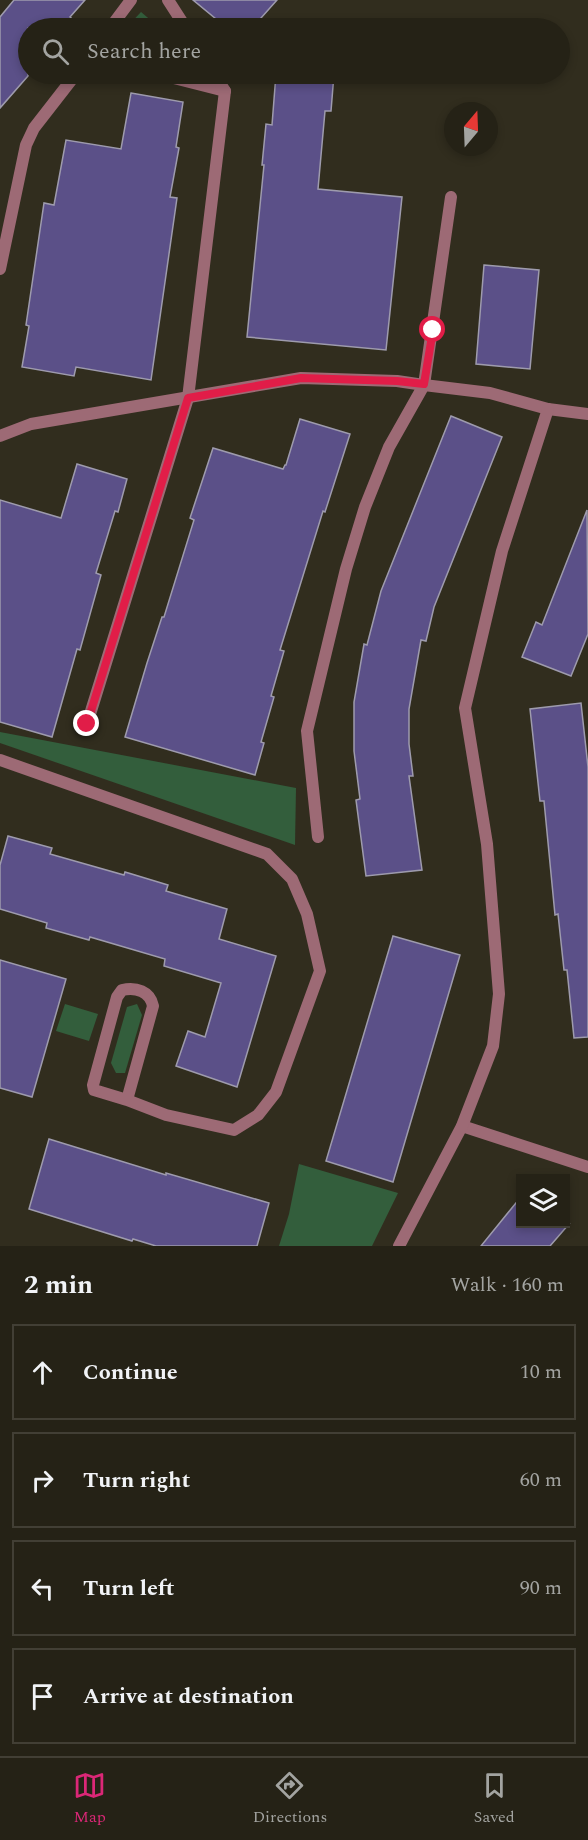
<!DOCTYPE html>
<html lang="en">
<head>
<meta charset="utf-8">
<style>
  :root { --surface:#252216; --page:#312f23; --text:#f1f3f6; --muted:#a3a4a1; --line:#423f35; --accent:#db2777 }
  body { margin:0; font-family:Spectral,serif; background:var(--page); color:var(--text) }
  .controls { position:absolute; right:18px; bottom:18px; display:grid; overflow:hidden; border-radius:0px; box-shadow:0 3px 9px #0003 }
  .controls button { width:54px; height:54px; display:grid; place-items:center; padding:0; border:0; border-bottom:2px solid var(--line); background:var(--surface); color:var(--text); font:30px sans-serif }
  .compass { position:absolute; left:444px; top:102px; width:54px; height:54px; border-radius:50%; background:var(--surface); box-shadow:0 3px 9px #0003; rotate:19deg }
  .stop { position:absolute; width:18px; height:18px; margin:-14px; border:4px solid #e11d48; border-radius:50%; background:#fff }
  .stop.end { background:#e11d48; border-color:#fff; box-shadow:0 2px 6px #0008 }
  .list { margin:0; padding:0; list-style:none }
  h2 { display:flex; justify-content:space-between; align-items:center; height:78px; margin:0; padding:0 24px; font-size:26px }
  h2 small { font-size:20px; font-weight:400; color:var(--muted) }
  .list li { display:grid; grid-template-columns:39px 1fr auto; gap:18px; align-items:center; box-sizing:border-box; height:96px; margin:0 12px 12px; padding:0 12px; border:2px solid var(--line); border-radius:0px }
  .list b { display:block; font-size:22px; white-space:nowrap }
  .list em { font-size:20px; font-style:normal; color:var(--muted) }
  .icon { flex:none; width:33px; height:33px; fill:none; stroke:currentColor; stroke-width:2; stroke-linecap:round; stroke-linejoin:round }
  .map { position:relative; flex:none; width:588px; height:1246px; overflow:hidden }
  .search { position:absolute; background:var(--surface); box-shadow:0 3px 9px #0003; left:18px; right:18px; top:18px; height:66px; display:flex; align-items:center; gap:15px; box-sizing:border-box; padding:0 21px; border-radius:33px; color:var(--muted); font-size:22px }
  .sheet { height:510px; background:var(--surface) }
  nav { display:flex; justify-content:space-around; align-items:center; box-sizing:border-box; height:84px; border-top:2px solid var(--line); background:var(--surface); font-size:16px; color:var(--muted) }
  nav a { display:grid; justify-items:center; gap:3px }
  nav .on { color:var(--accent) }
  .map>svg:first-child { display:block }
  .green { fill:#335e3c }
  .building { fill:#5b5088; stroke:#9e9bad; stroke-width:1.5 }
  .lines { fill:none; stroke-linecap:round; stroke-linejoin:round }
  .minor { stroke:#9d6a75; stroke-width:12 }
  .route { stroke:#e11d48; stroke-width:8 }
</style>
</head>
<body>
<div class="map">
<svg width="588" height="1246" viewBox="0 0 588 1246">
  <rect width="100%" height="100%" fill="#312d1e"/>
  <!-- green -->
  <g class="green">
    <polygon points="141,12 160,28 126,28"/>
    <polygon points="0,732 296,788 295,845 0,743"/>
    <polygon points="65,1004 98,1014 89,1041 56,1031"/>
    <polygon points="137,1004 142,1015 125,1073 116,1073 111,1063 127,1007"/>
    <polygon points="299,1164 398,1193 372,1246 279,1246 289,1214"/>
  </g>
  <!-- building -->
  <g class="building">
    <polygon points="14,0 85,0 70,17 83,28 28,28 28,76 0,108 0,17"/>
    <polygon points="193,0 277,0 252,28 227,28"/>
    <polygon points="276,74 334,74 331,111 325,111 318,189 402,197 386,350 247,337 264,165 262,165 266,124 272,125"/>
    <polygon points="131,93 183,102 176,147 179,148 170,197 177,198 151,380 76,367 74,376 22,367 29,326 26,325 44,203 54,205 66,140 121,149"/>
    <polygon points="484,265 539,270 530,369 476,364"/>
    <polygon points="451,416 502,437 434,607 426,641 421,640 409,709 409,744 413,776 409,776 422,870 366,876 356,800 360,799 354,751 354,702 364,644 367,645 381,591"/>
    <polygon points="300,419 350,434 325,512 323,511 280,650 284,651 271,696 274,697 261,742 264,743 255,775 125,737 147,663 162,617 164,617 194,520 190,518 213,448 283,469 285,465 286,465"/>
    <polygon points="77,464 127,479 118,512 115,511 96,573 101,575 80,650 77,649 52,737 0,722 0,500 61,518"/>
    <polygon points="587,510 588,634 571,676 522,657 536,622 542,625"/>
    <polygon points="581,703 588,767 588,1037 574,1038 567,970 564,970 558,914 555,915 544,801 540,801 530,709"/>
    <polygon points="8,836 52,848 50,854 124,875 125,872 168,885 166,891 227,909 219,939 276,956 237,1087 176,1066 188,1031 205,1037 221,983 164,966 165,959 90,937 89,940 46,928 47,923 0,909 0,865"/>
    <polygon points="393,936 460,955 393,1182 326,1161"/>
    <polygon points="0,960 66,979 32,1097 0,1088"/>
    <polygon points="49,1139 166,1175 166,1173 269,1203 257,1246 156,1246 133,1239 132,1241 29,1209"/>
    <polygon points="520,1198 520,1224 569,1224 550,1246 481,1246"/>
  </g>
  <g class="lines">
    <!-- minor -->
    <g class="minor">
      <polyline points="168,0 186,28"/>
      <polyline points="110,28 131,0"/>
      <polyline points="158,74 225,91"/>
      <polyline points="0,269 26,145 34,128 76,74"/>
      <polyline points="0,436 31,424 301,378 397,381 424,385 490,393 548,409 588,414"/>
      <polyline points="87,724 188,398 225,91 214,74"/>
      <path d="M0,760l267,94 25,25 15,35 13,57 -44,121 -18,23 -24,15 -68,-15 -39,-15 -33,-10 -1,-5 24,-88 5,-7c14,-3 28,1 31,16l-26,94"/>
      <polyline points="318,837 307,731 346,569 365,507 389,447 424,385 451,197"/>
      <polyline points="462,1126 588,1167"/>
      <polyline points="399,1246 462,1126 493,1046 499,994 487,844 465,708 502,551 548,409"/>
    </g>
  </g>
  <g class="lines">
    <!-- route -->
    <polyline class="route" points="87,724 188,398 301,378 397,381 424,384 433,330"/>
  </g>
</svg>
<div class="controls">
<button><svg class="icon" aria-label="layers" viewBox="0 0 24 24"><path d="M12 4l9 5-9 5-9-5zM3 14l9 5 9-5"/></svg></button>
</div>
<svg class="compass" viewBox="-18 -18 36 36"><path d="M0-13l5 13h-10z" fill="#e53935"/><path d="M0 13l5-13h-10z" fill="#a3a4a1"/></svg>
<div class="stop" style="left:433px;top:330px"></div>
<div class="stop end" style="left:87px;top:724px"></div>
<div class="search"><svg class="icon" aria-label="search" viewBox="0 0 24 24"><circle cx="10" cy="10" r="6"/><path d="M15 15l6 6"/></svg>Search here</div>
</div>
<section class="sheet">
<h2>2 min<small>Walk · 160 m</small></h2>
<ul class="list">
<li><svg class="icon" aria-label="ahead" viewBox="0 0 24 24"><path d="M12 20V5M6 11l6-6 6 6"/></svg><div><b>Continue</b></div><em>10 m</em></li>
<li><svg class="icon" aria-label="right" viewBox="0 0 24 24"><path d="M7 20v-9h11M14 6l5 5-5 5"/></svg><div><b>Turn right</b></div><em>60 m</em></li>
<li><svg class="icon" aria-label="left" viewBox="0 0 24 24"><path d="M17 20v-9H6M10 6l-5 5 5 5"/></svg><div><b>Turn left</b></div><em>90 m</em></li>
<li><svg class="icon" aria-label="arrive" viewBox="0 0 24 24"><path d="M6 21V4h12l-3 4 3 4H6"/></svg><div><b>Arrive at destination</b></div></li>
</ul>
</section>
<nav>
<a class="on"><svg class="icon" aria-label="map" viewBox="0 0 24 24"><path d="M3 6l6-2 6 2 6-2v14l-6 2-6-2-6 2zM9 4v14M15 6v14"/></svg>Map</a>
<a><svg class="icon" aria-label="directions" viewBox="0 0 24 24"><path d="M12 3l9 9-9 9-9-9zM9 14v-3h6M13 9l2 2-2 2"/></svg>Directions</a>
<a><svg class="icon" aria-label="saved" viewBox="0 0 24 24"><path d="M7 4h10v16l-5-4-5 4z"/></svg>Saved</a>
</nav>
</body>
</html>
